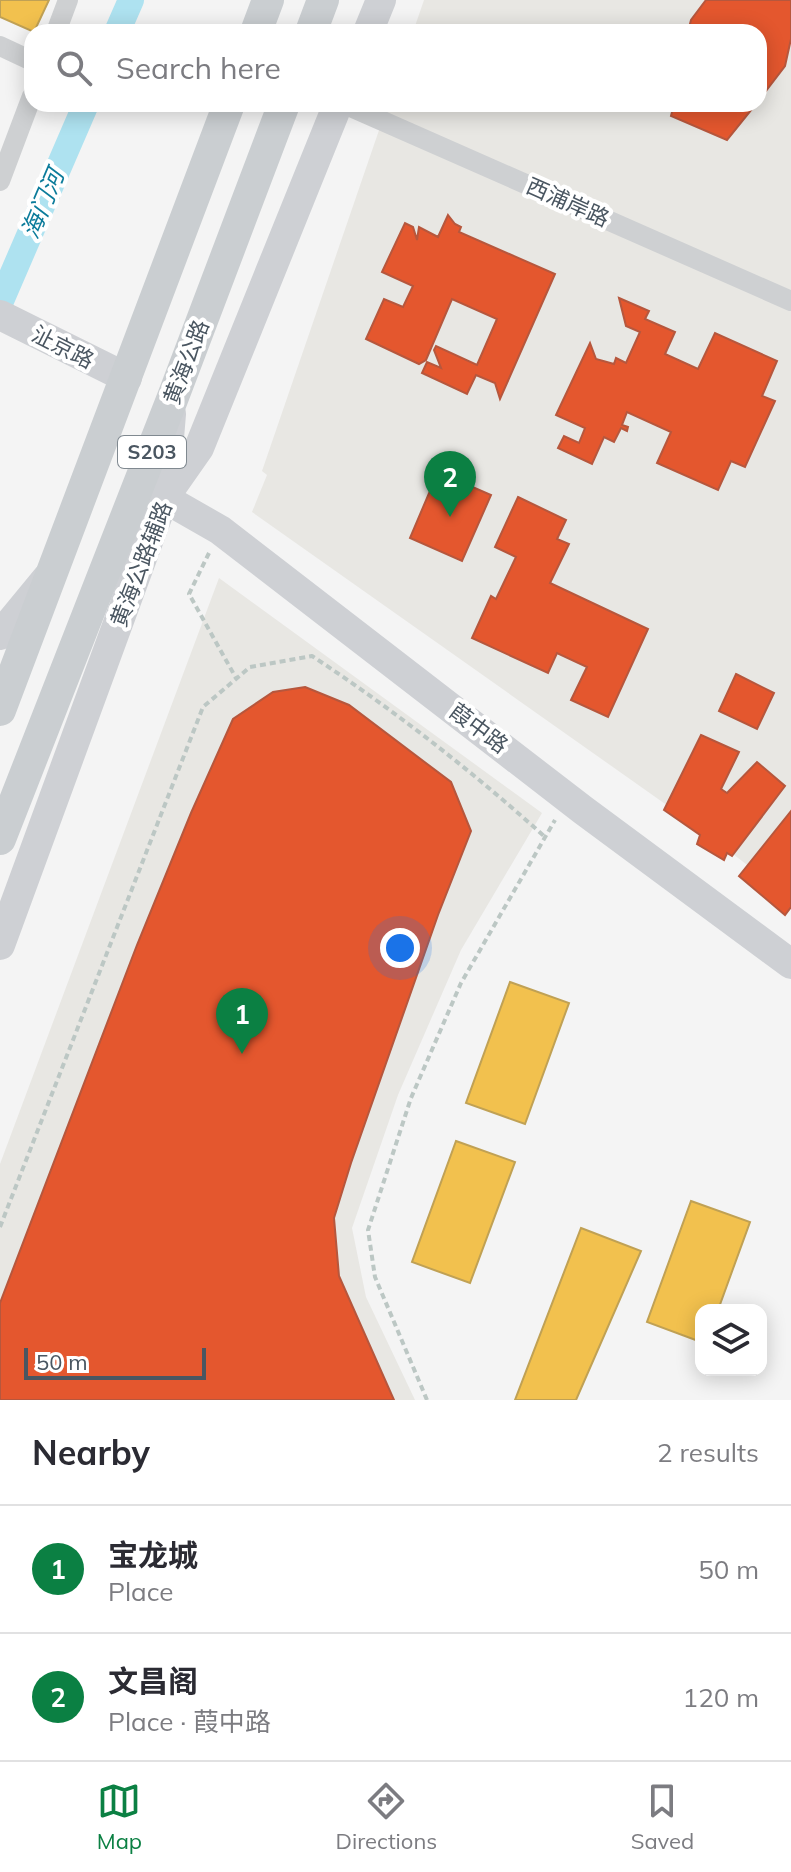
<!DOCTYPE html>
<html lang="en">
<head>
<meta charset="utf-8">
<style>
  :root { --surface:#fff; --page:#f2f2f3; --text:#2b2b33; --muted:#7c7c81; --line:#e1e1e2; --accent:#0b8043 }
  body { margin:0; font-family:Mulish,"Noto Sans SC",sans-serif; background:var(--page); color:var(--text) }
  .controls { position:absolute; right:24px; bottom:24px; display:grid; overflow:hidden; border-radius:16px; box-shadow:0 4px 20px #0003 }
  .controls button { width:72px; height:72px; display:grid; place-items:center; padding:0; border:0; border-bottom:2px solid var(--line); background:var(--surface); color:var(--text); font:40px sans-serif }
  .scale { position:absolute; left:24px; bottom:20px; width:182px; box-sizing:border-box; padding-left:8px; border:4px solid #4a5661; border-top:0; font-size:22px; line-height:28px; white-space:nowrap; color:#4a5661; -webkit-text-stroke:6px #fff; paint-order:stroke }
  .you { position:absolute; left:400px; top:948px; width:28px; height:28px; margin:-20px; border:6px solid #fff; border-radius:50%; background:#1a73e8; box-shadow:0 0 0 12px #1a73e833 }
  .badge { display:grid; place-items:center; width:52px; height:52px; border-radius:50%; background:var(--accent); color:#fff; font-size:26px; font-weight:700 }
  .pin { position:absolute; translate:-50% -66px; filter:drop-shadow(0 2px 4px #0008) }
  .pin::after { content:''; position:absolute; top:42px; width:28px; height:24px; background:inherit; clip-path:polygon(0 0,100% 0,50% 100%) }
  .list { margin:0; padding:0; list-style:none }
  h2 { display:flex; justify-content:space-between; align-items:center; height:104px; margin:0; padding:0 32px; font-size:34px }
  h2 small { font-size:26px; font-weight:400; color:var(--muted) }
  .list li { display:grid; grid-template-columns:52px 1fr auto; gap:24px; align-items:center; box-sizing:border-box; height:128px; padding:0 32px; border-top:2px solid var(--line) }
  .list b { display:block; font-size:30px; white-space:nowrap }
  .list p { margin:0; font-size:26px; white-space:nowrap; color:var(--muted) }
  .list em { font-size:26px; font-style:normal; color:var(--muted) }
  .icon { flex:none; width:44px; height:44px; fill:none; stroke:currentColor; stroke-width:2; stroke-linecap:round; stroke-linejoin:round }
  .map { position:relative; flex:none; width:791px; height:1400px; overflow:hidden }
  .search { position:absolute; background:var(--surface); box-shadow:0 4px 20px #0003; left:24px; right:24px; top:24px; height:88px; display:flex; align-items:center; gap:20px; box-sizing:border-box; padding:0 28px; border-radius:24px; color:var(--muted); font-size:30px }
  .sheet { height:360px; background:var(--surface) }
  nav { display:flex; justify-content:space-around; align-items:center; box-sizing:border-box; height:112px; border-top:2px solid var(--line); background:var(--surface); font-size:22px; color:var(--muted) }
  nav a { display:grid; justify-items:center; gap:4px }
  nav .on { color:var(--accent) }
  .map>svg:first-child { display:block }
  .commercial { fill:#e8e7e3 }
  .homes { fill:#f2c14e; stroke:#c0a154; stroke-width:2 }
  .shops { fill:#e4572e; stroke:#b6573d; stroke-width:2 }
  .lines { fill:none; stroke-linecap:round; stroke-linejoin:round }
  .canal { stroke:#aee2f0; stroke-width:26 }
  .path { stroke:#bcc7c4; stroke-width:4; stroke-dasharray:6 4; stroke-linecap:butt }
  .street { stroke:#ced0d2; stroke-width:20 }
  .secondary { stroke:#ced0d4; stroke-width:30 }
  .primary { stroke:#caced1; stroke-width:32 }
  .labels { text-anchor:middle; stroke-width:8; stroke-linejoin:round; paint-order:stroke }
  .shield { fill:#fff; stroke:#808990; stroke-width:2 }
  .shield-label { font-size:20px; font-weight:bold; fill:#4a5661 }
  .street-label { font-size:22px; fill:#4a5661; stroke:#fff }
  .water-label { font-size:24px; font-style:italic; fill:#0c7c9b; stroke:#fff }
</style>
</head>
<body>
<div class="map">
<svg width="791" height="1400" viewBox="0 0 791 1400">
  <rect width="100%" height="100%" fill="#f4f4f4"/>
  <!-- commercial -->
  <g class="commercial">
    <polygon points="424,0 791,0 791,899 702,830 252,512 267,475 262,471 388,104 759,104 759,32 413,32"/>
    <polygon points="219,578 542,813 461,950 398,1095 352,1228 366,1297 415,1400 0,1400 0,1164"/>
  </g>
  <!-- homes -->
  <g class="homes">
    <polygon points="0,0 49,0 34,32 0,17"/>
    <polygon points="510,982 569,1003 525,1124 466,1103"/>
    <polygon points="456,1141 515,1162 470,1283 412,1262"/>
    <polygon points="691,1201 750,1222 718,1310 701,1310 701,1342 647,1322"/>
    <polygon points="581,1228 641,1251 576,1400 515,1400"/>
  </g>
  <!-- shops -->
  <g class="shops">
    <polygon points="706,0 791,0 791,39 785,66 759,100 759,32 688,32 691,20"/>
    <polygon points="674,104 756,104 727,140 671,116"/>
    <polygon points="448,215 455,224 461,227 459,232 555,274 500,399 495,383 476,375 467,394 422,373 427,362 441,368 434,350 436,346 477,365 497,319 452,299 426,360 419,364 366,339 384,299 403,307 413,286 382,272 405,223 413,227 417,240 419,227 438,237"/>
    <polygon points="619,298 649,311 645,319 675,332 665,354 698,369 715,333 777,361 762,396 775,401 745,467 731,461 718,490 657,463 671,432 627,412 622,425 628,427 627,431 621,428 614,442 604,437 592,464 558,448 564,436 579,443 585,428 556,415 590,343 596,359 614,364 616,358 626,363 640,332 626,326"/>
    <polygon points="438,472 491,495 462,561 410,538"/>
    <polygon points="518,497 566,520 557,539 569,544 550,583 648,629 608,717 571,700 587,667 557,653 548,673 472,638 491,596 496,599 516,557 495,547"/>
    <polygon points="736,674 774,693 757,729 719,711"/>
    <polygon points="305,687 349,705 451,782 471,831 438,915 351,1163 334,1218 339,1276 394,1400 0,1400 0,1303 137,945 191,813 233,719 273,692"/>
    <polygon points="701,735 739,752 721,789 727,793 757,762 785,786 732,856 727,853 724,860 697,844 700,835 664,810"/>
    <polygon points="791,811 791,907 785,915 739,876"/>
  </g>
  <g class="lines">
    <!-- canal -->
    <g class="canal">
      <polyline points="117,32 131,0"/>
      <polyline points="0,303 86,104"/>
    </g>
    <!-- path -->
    <g class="path">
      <polyline points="209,553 189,594 236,678"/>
      <path d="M0,1227l203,-520 47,-40 62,-11c82,54 160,115 233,181"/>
      <polyline points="427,1400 375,1277 368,1230 411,1098 461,983 555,820"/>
    </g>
    <!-- street -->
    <g class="street">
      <polyline points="56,32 68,0"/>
      <polyline points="0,46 32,61"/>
      <polyline points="344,104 791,301"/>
      <polyline points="0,181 32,96"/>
    </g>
    <!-- secondary -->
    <g class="secondary">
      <polyline points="368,32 381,0"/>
      <polyline points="0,315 127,378"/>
      <polyline points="171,414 164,498 220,530 583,810 791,964"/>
      <polyline points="0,635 47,578"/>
      <polyline points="0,945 164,498 199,448 338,104"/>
    </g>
    <!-- primary -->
    <g class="primary">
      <polyline points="256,32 268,0"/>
      <polyline points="311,32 323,0"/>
      <polyline points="0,710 229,104"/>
      <polyline points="0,839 173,397 284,104"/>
    </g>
  </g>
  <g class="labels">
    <!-- shield labels -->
    <rect class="shield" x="118" y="436" width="68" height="32" rx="6"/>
    <g class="shield-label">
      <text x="152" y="459">S203</text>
    </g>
    <!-- street labels -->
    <g class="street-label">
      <text transform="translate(568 202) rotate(24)" y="8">西浦岸路</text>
      <text transform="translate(63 347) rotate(27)" y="8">沚京路</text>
      <text transform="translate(186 362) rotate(-69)" y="8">黄海公路</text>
      <text transform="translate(141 564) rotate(-69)" y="8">黄海公路辅路</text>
      <text transform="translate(479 728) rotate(37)" y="8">葭中路</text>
    </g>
    <!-- water labels -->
    <g class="water-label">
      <text transform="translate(43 204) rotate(-67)" y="8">海门河</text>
    </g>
  </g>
</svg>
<div class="controls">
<button><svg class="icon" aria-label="layers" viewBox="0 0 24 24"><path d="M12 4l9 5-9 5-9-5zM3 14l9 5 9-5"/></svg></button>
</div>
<div class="scale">50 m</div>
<div class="you"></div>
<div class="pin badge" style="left:242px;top:1054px">1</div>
<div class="pin badge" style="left:450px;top:517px">2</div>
<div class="search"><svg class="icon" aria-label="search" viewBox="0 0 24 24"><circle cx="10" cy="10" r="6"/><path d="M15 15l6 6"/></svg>Search here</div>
</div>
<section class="sheet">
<h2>Nearby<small>2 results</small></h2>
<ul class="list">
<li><span class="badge">1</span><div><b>宝龙城</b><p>Place</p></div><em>50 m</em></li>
<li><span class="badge">2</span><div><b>文昌阁</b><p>Place · 葭中路</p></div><em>120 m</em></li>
</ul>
</section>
<nav>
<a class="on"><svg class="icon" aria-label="map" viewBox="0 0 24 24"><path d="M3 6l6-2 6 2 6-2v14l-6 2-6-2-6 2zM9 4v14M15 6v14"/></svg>Map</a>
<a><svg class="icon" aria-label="directions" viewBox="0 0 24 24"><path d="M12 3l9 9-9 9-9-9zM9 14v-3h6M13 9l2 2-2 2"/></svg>Directions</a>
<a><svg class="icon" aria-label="saved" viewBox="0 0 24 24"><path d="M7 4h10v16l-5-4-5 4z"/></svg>Saved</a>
</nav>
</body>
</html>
